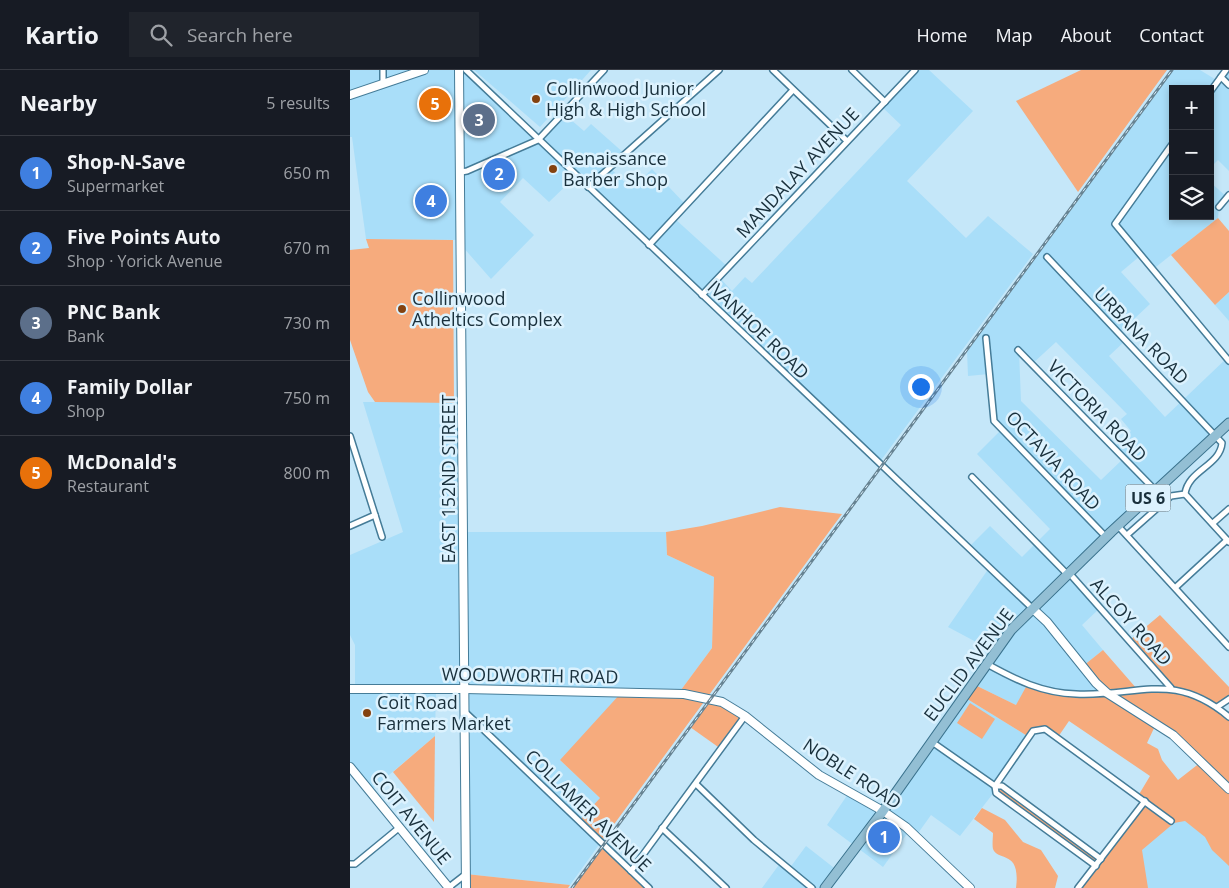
<!DOCTYPE html>
<html lang="en">
<head>
<meta charset="utf-8">
<style>
  :root { --surface:#171b24; --page:#20242c; --text:#f1f3f6; --muted:#9ea1a6; --line:#363941; --accent:#2563eb }
  body { margin:0; font-family:"Open Sans",sans-serif; background:var(--page); color:var(--text) }
  .controls { position:absolute; right:15px; top:15px; display:grid; overflow:hidden; border-radius:0px; box-shadow:0 2px 8px #0003 }
  .controls button { width:45px; height:45px; display:grid; place-items:center; padding:0; border:0; border-bottom:1px solid var(--line); background:var(--surface); color:var(--text); font:25px sans-serif }
  .you { position:absolute; left:570px; top:316px; width:18px; height:18px; margin:-12px; border:4px solid #fff; border-radius:50%; background:#1a73e8; box-shadow:0 0 0 8px #1a73e833 }
  .badge { display:grid; place-items:center; width:32px; height:32px; border-radius:50%; background:var(--accent); color:#fff; font-size:16px; font-weight:700 }
  .pin { position:absolute; translate:-50% -50%; border:2px solid #fff; box-shadow:0 1px 5px #0006 }
  .list { margin:0; padding:0; list-style:none }
  h2 { display:flex; justify-content:space-between; align-items:center; height:65px; margin:0; padding:0 20px; font-size:21px }
  h2 small { font-size:16px; font-weight:400; color:var(--muted) }
  .list li { display:grid; grid-template-columns:32px 1fr auto; gap:15px; align-items:center; box-sizing:border-box; height:75px; padding:0 20px; border-top:1px solid var(--line) }
  .list b { display:block; font-size:19px; white-space:nowrap }
  .list p { margin:0; font-size:16px; white-space:nowrap; color:var(--muted) }
  .list em { font-size:16px; font-style:normal; color:var(--muted) }
  .icon { flex:none; width:28px; height:28px; fill:none; stroke:currentColor; stroke-width:2; stroke-linecap:round; stroke-linejoin:round }
  .map { position:relative; flex:none; width:879px; height:818px; overflow:hidden }
  header { display:flex; align-items:center; gap:30px; box-sizing:border-box; height:70px; padding:0 25px; background:var(--surface); border-bottom:1px solid var(--line) }
  header strong { font-size:24px }
  nav { display:flex; gap:28px; margin-inline-start:auto; font-size:18px }
  .search { width:350px; height:45px; background:var(--page); display:flex; align-items:center; gap:12px; box-sizing:border-box; padding:0 18px; border-radius:0px; color:var(--muted); font-size:19px }
  main { display:flex }
  aside { flex:1; background:var(--surface) }
  .map>svg:first-child { display:block }
  .built { fill:#a9def9; fill-rule:evenodd }
  .green { fill:#f6ab7d; fill-rule:evenodd }
  .lines { fill:none; stroke-linecap:round; stroke-linejoin:round }
  .street-casing { stroke:#457c98; stroke-width:8 }
  .secondary-casing { stroke:#457c98; stroke-width:10 }
  .primary-casing { stroke:#3a728d; stroke-width:11 }
  .street { stroke:#fff; stroke-width:5 }
  .secondary { stroke:#fff; stroke-width:8 }
  .primary { stroke:#93bfd4; stroke-width:9 }
  .rail-casing { stroke:#678392; stroke-width:3 }
  .rail { stroke:#dcf2fe; stroke-width:1; stroke-dasharray:4; stroke-linecap:butt }
  .poi-dot { fill:#844210; stroke:#dcf2fe; stroke-width:2 }
  .labels { text-anchor:middle; stroke-width:5; stroke-linejoin:round; paint-order:stroke }
  .shield { fill:#dcf2fe; stroke:#546a76; stroke-width:1 }
  .shield-label { font-size:16px; font-weight:bold; fill:#19303c }
  .poi-label { font-size:18px; fill:#19303c; stroke:#dcf2fe; text-anchor:start }
  .street-label { font-size:18px; fill:#19303c; stroke:#dcf2fe }
</style>
</head>
<body>
<header>
<strong>Kartio</strong>
<div class="search"><svg class="icon" aria-label="search" viewBox="0 0 24 24"><circle cx="10" cy="10" r="6"/><path d="M15 15l6 6"/></svg>Search here</div>
<nav><a>Home</a><a>Map</a><a>About</a><a>Contact</a></nav>
</header>
<main>
<aside>
<h2>Nearby<small>5 results</small></h2>
<ul class="list">
<li><span class="badge" style="background:#3f7fe0">1</span><div><b>Shop-N-Save</b><p>Supermarket</p></div><em>650 m</em></li>
<li><span class="badge" style="background:#3f7fe0">2</span><div><b>Five Points Auto</b><p>Shop · Yorick Avenue</p></div><em>670 m</em></li>
<li><span class="badge" style="background:#5c6f8a">3</span><div><b>PNC Bank</b><p>Bank</p></div><em>730 m</em></li>
<li><span class="badge" style="background:#3f7fe0">4</span><div><b>Family Dollar</b><p>Shop</p></div><em>750 m</em></li>
<li><span class="badge" style="background:#e8710a">5</span><div><b>McDonald's</b><p>Restaurant</p></div><em>800 m</em></li>
</ul>
</aside>
<div class="map">
<svg width="879" height="818" viewBox="0 0 879 818">
  <rect width="100%" height="100%" fill="#c5e7f9"/>
  <!-- built -->
  <g class="built">
    <polygon points="0,0 116,0 188,70 213,43 234,61 241,54 275,84 260,98 282,119 302,99 336,135 324,148 378,197 369,207 382,221 395,207 402,213 551,55 531,36 565,0 579,0 623,41 557,111 616,168 638,146 683,184 529,393 226,106 199,132 173,108 150,132 184,165 141,209 112,176 112,170 16,169 2,67 0,67"/>
    <polygon points="124,0 241,0 190,57"/>
    <path d="M822,0h28l18,11 8,-11h3v101l-11,-11 -8,8v-79h-37v127h37v-34l17,15 -8,10 -1,11 -66,52 -12,-14 -19,16 29,32 -31,29 7,7 -17,16 56,61 64,-61v67l-159,151 31,33 -19,18 21,25 -20,16 24,27 -91,12 -43,-21 22,-32 -47,-25 41,-59 -21,-20 22,-22 32,31 28,-28 -73,-75 25,-25 -8,-8 -5,-47 -21,2 -1,-25zM706,272l71,72 -6,5 10,12 -17,16 10,11 -23,22 -80,-79 -2,-50 13,13z"/>
    <polygon points="879,222 879,251 865,235"/>
    <polygon points="13,332 113,332 114,462 316,462 317,485 364,507 362,578 328,624 210,690 250,728 251,772 220,815 116,804 115,619 86,619 85,666 20,721 0,697 0,619 5,619 5,575 0,565 0,485 53,462"/>
    <polygon points="614,627 679,667 645,716 645,721 610,766 581,745 566,766 559,761 533,797 477,755 500,721 533,740"/>
    <polygon points="847,730 879,744 879,818 733,818"/>
    <polygon points="456,776 488,801 475,818 412,818 431,792 439,799"/>
  </g>
  <!-- green -->
  <g class="green">
    <polygon points="731,0 817,0 728,122 666,31"/>
    <polygon points="868,148 879,161 879,222 865,235 821,185"/>
    <polygon points="16,169 103,170 104,333 25,332 18,322 0,270 0,180 19,178"/>
    <polygon points="430,437 492,444 251,772 229,751 250,728 210,690 271,623 328,624 362,578 364,507 317,485 316,462 352,456"/>
    <path d="M810,545l69,72v12l-11,9 11,9v149l-17,-16 -7,-13 -20,-16 -11,2 -32,27 6,38h-70l17,-22 -99,-73 -1,-7h7l99,73 43,-58 -6,-5 12,-20 -81,-55 -11,16 -17,-9 -12,9 -65,-40 9,-13 43,21 11,-20 21,6 59,2 -24,-27 20,-16 34,39 34,-1 -42,-47zM806,654l45,38 -23,18 -16,-20 -4,-11 -11,-6z"/>
    <polygon points="360,629 395,646 371,679 340,657"/>
    <polygon points="620,633 645,649 632,669 607,653"/>
    <polygon points="85,666 84,752 43,702"/>
    <path d="M632,738l23,12 18,22 18,8 17,26 -3,12h-39c5,-39 -18,-26 -23,-39 -1,-4 0,-12 0,-16l-19,-14z"/>
    <polygon points="254,775 299,818 222,818"/>
    <polygon points="116,804 220,815 218,818 116,818"/>
  </g>
  <g class="lines">
    <!-- street casing -->
    <g class="street-casing">
      <g id="street">
        <polyline points="33,0 33,14"/>
        <polyline points="116,0 683,539"/>
        <polyline points="423,0 497,71"/>
        <polyline points="502,0 535,32"/>
        <polyline points="871,7 879,15"/>
        <polyline points="860,22 876,0"/>
        <polyline points="823,73 765,154 879,291"/>
        <polyline points="111,102 117,101 188,70 254,0"/>
        <polyline points="238,117 369,0"/>
        <polyline points="869,137 879,125"/>
        <polyline points="299,175 443,20"/>
        <path d="M697,187l175,186c-2,23 -34,27 -37,51l44,48"/>
        <polyline points="352,225 565,0"/>
        <polyline points="636,268 644,351 756,467"/>
        <polyline points="668,280 806,421"/>
        <polyline points="0,366 32,467"/>
        <polyline points="622,407 718,505"/>
        <polyline points="863,453 879,439"/>
        <polyline points="0,456 25,445"/>
        <polyline points="768,456 879,577"/>
        <polyline points="777,465 821,426 835,424"/>
        <polyline points="720,504 821,618"/>
        <polyline points="826,517 877,470"/>
        <path d="M637,594c29,16 55,29 89,30 62,3 97,-24 153,23"/>
        <polyline points="867,637 879,629"/>
        <polyline points="115,642 299,818"/>
        <polyline points="582,672 645,716 683,661 695,659 821,751"/>
        <polyline points="346,714 404,770 462,818"/>
        <polyline points="312,758 376,818"/>
        <polyline points="0,794 5,794 50,757"/>
        <polyline points="746,796 646,723 645,716 652,716 751,789"/>
        <polyline points="281,801 395,646"/>
        <polyline points="98,818 116,804"/>
        <polyline points="728,818 795,731"/>
      </g>
    </g>
    <!-- secondary casing -->
    <g class="secondary-casing">
      <g id="secondary">
        <polyline points="109,0 116,818"/>
        <polyline points="0,25 74,0"/>
        <polyline points="683,539 697,552 746,613 757,623 823,665 879,719"/>
        <polyline points="0,619 115,619 334,624 372,632 395,646 469,705 533,741 556,757 620,818"/>
        <polyline points="0,697 99,818"/>
      </g>
    </g>
    <!-- primary casing -->
    <g class="primary-casing">
      <polyline id="primary" points="475,818 533,741 661,560 761,462 879,353"/>
    </g>
    <!-- street -->
    <use href="#street" class="street"/>
    <!-- secondary -->
    <use href="#secondary" class="secondary"/>
    <!-- primary -->
    <use href="#primary" class="primary"/>
    <!-- rail casing -->
    <g class="rail-casing">
      <polyline id="rail" points="222,818 822,0"/>
    </g>
    <!-- rail -->
    <use href="#rail" class="rail"/>
  </g>
  <!-- markers -->
  <g class="poi-dot">
    <circle cx="186" cy="29" r="5"/>
    <circle cx="203" cy="99" r="5"/>
    <circle cx="52" cy="239" r="5"/>
    <circle cx="17" cy="643" r="5"/>
  </g>
  <g class="labels">
    <!-- shield labels -->
    <rect class="shield" x="775.5" y="414.5" width="45" height="27" rx="4"/>
    <g class="shield-label">
      <text x="798" y="434">US 6</text>
    </g>
    <!-- poi labels -->
    <g class="poi-label">
      <text x="196" y="25">Collinwood Junior<tspan x="196" dy="21">High &amp; High School</tspan></text>
      <text x="213" y="95">Renaissance<tspan x="213" dy="21">Barber Shop</tspan></text>
      <text x="62" y="235">Collinwood<tspan x="62" dy="21">Atheltics Complex</tspan></text>
      <text x="27" y="639">Coit Road<tspan x="27" dy="21">Farmers Market</tspan></text>
    </g>
    <!-- street labels -->
    <g class="street-label">
      <text transform="translate(448 103) rotate(-47)" y="6">MANDALAY AVENUE</text>
      <text transform="translate(408 260) rotate(44)" y="6">IVANHOE ROAD</text>
      <text transform="translate(791 266) rotate(46)" y="6">URBANA ROAD</text>
      <text transform="translate(747 341) rotate(46)" y="6">VICTORIA ROAD</text>
      <text transform="translate(703 391) rotate(47)" y="6">OCTAVIA ROAD</text>
      <text transform="translate(99 409) rotate(-90)" y="6">EAST 152ND STREET</text>
      <text transform="translate(781 552) rotate(48)" y="6">ALCOY ROAD</text>
      <text transform="translate(619 595) rotate(-53)" y="6">EUCLID AVENUE</text>
      <text transform="translate(180 606) rotate(1)" y="6">WOODWORTH ROAD</text>
      <text transform="translate(502 704) rotate(33)" y="6">NOBLE ROAD</text>
      <text transform="translate(238 741) rotate(44)" y="6">COLLAMER AVENUE</text>
      <text transform="translate(61 748) rotate(51)" y="6">COIT AVENUE</text>
    </g>
  </g>
</svg>
<div class="controls">
<button>+</button>
<button>−</button>
<button><svg class="icon" aria-label="layers" viewBox="0 0 24 24"><path d="M12 4l9 5-9 5-9-5zM3 14l9 5 9-5"/></svg></button>
</div>
<div class="you"></div>
<div class="pin badge" style="left:534px;top:767px;background:#3f7fe0">1</div>
<div class="pin badge" style="left:149px;top:104px;background:#3f7fe0">2</div>
<div class="pin badge" style="left:129px;top:50px;background:#5c6f8a">3</div>
<div class="pin badge" style="left:81px;top:131px;background:#3f7fe0">4</div>
<div class="pin badge" style="left:85px;top:34px;background:#e8710a">5</div>
</div>
</main>
</body>
</html>
